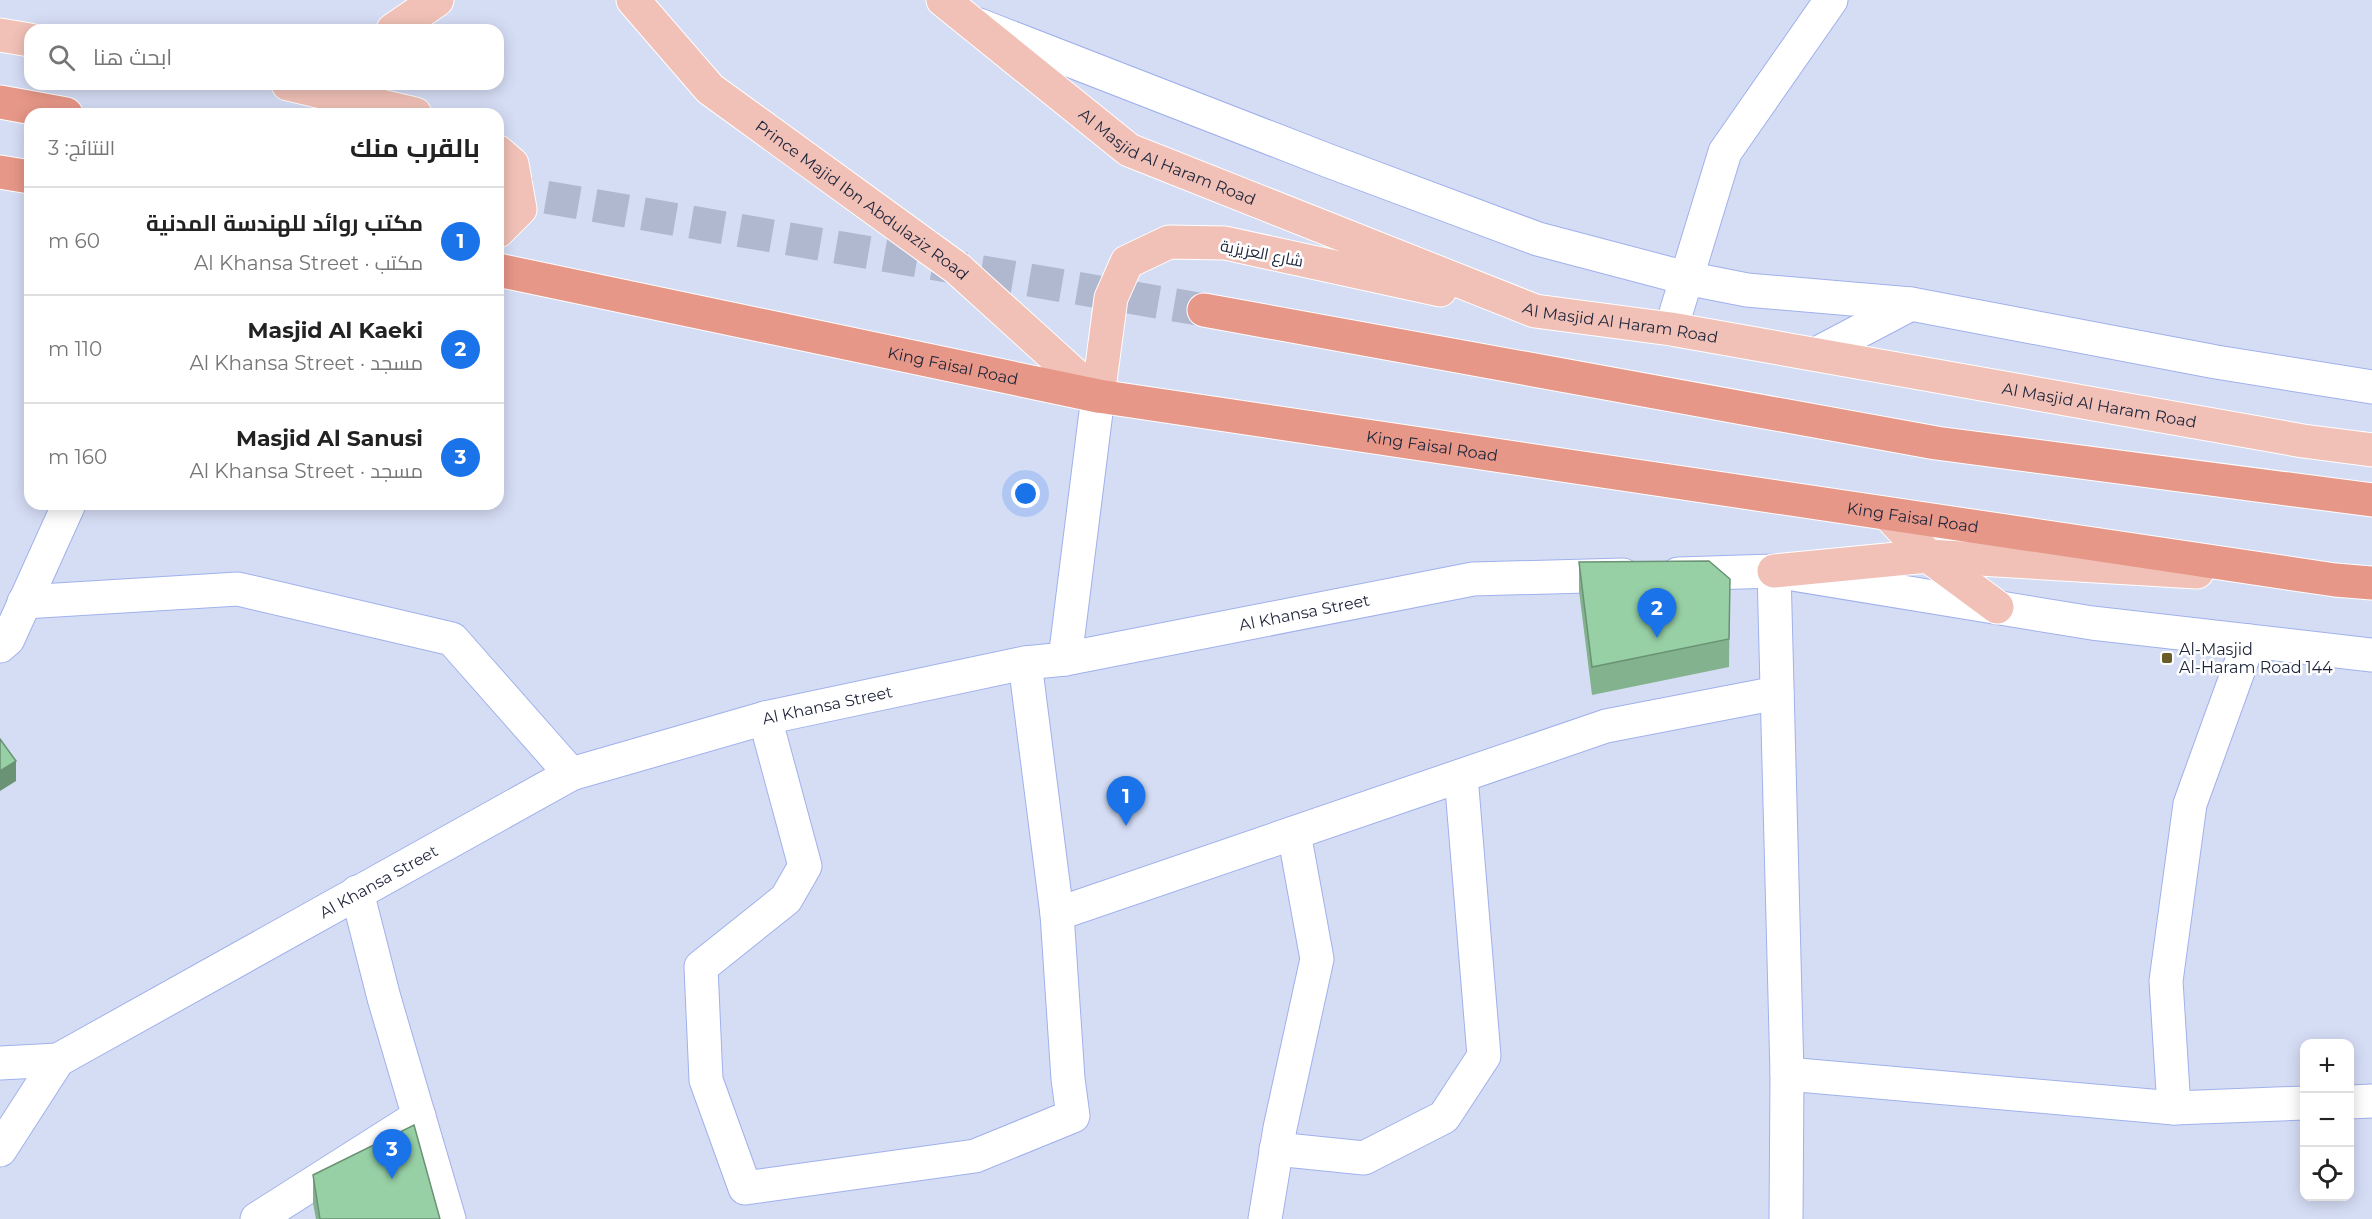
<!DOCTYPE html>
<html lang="ar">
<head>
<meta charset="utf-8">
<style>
  :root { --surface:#fff; --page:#f6f6f6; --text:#222; --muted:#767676; --line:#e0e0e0; --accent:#1a73e8 }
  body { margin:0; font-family:Montserrat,Cairo,sans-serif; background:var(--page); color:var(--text); direction:rtl }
  .controls { position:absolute; right:18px; bottom:18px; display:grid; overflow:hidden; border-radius:12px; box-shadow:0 3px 15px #0003 }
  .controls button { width:54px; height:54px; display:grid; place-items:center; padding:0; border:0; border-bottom:2px solid var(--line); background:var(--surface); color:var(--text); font:30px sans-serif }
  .you { position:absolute; left:1026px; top:494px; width:21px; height:21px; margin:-15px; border:4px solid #fff; border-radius:50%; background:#1a73e8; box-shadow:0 0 0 9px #1a73e833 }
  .badge { display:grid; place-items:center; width:39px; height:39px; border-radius:50%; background:var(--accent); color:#fff; font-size:20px; font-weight:700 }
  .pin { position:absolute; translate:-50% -50px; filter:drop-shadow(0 2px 3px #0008) }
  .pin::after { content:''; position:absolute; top:32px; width:21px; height:18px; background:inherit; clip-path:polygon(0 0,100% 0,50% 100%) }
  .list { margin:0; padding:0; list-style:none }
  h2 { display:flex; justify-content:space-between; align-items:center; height:78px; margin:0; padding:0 24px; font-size:26px }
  h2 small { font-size:20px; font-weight:400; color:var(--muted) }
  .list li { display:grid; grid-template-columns:39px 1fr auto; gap:18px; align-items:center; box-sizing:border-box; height:108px; padding:0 24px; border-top:2px solid var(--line) }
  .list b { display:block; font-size:22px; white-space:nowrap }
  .list p { margin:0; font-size:20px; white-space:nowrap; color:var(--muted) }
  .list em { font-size:20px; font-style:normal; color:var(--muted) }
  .icon { flex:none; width:33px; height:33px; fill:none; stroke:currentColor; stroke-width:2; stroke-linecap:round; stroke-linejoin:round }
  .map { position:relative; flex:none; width:2372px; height:1219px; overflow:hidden; direction:ltr }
  .search { position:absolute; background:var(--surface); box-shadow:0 3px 15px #0003; left:24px; top:24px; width:480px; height:66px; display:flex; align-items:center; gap:15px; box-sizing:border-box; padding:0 21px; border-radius:18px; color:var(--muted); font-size:22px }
  .panel { position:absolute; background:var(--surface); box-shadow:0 3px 15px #0003; left:24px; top:108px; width:480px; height:402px; border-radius:18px; direction:rtl }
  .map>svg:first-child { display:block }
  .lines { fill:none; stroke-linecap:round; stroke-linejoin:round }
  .highway-tunnel { stroke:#b0b8d0; stroke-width:33; stroke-dasharray:33 16; stroke-linecap:butt }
  .minor-casing { stroke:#a0b1eb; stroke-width:35 }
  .major-casing { stroke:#fff; stroke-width:35 }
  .highway-casing { stroke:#fff; stroke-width:35 }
  .minor { stroke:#fff; stroke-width:33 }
  .major { stroke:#f1c1b7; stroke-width:33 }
  .highway { stroke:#e79787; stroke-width:33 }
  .wall { fill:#82b38e }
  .shaded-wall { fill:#6a9274 }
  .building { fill:#97d0a5; stroke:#6a9274; stroke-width:1.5 }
  .poi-dot { fill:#6b5b28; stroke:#fff; stroke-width:2 }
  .labels { text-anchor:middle; stroke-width:5; stroke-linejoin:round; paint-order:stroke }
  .street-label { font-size:16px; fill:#1e243a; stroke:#fff }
  .poi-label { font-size:16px; fill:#1e243a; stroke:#fff; text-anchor:start }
</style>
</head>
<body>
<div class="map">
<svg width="2372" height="1219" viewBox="0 0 2372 1219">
  <rect width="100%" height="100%" fill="#d5ddf5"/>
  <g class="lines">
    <!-- highway-tunnel -->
    <polyline class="highway-tunnel" points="498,189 1204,310"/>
    <!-- minor casing -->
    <g class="minor-casing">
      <g id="minor">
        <polyline points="979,25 1329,161 1538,239 1686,278 1747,290 1911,304 2216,362 2372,387"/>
        <polyline points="1671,329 1725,152 1831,0"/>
        <polyline points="1816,354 1911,304"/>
        <polyline points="1774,571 1787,1074 1786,1219"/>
        <polyline points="1678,574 1774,571 2092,623 2372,655"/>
        <polyline points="24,602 238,589 452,639 571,774"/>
        <polyline points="0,646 8,639 69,504"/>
        <polyline points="1065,659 1098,396"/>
        <polyline points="1025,663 1057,914 1606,726 1777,693"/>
        <polyline points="765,718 805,866 786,899 701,967 706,1080 745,1188 975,1156 1073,1116 1068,1079 1057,914"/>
        <polyline points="357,892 384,998 449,1219"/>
        <polyline points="0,1063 58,1060"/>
        <polyline points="1787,1074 2174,1108 2304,1103"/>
        <polyline points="2350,1102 2372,1101"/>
        <polyline points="2174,1108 2166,981 2190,804 2249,641"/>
        <polyline points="1276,1149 1364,1158 1444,1117 1484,1056 1461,776"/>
        <path id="s1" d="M0,1150l58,-90 513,-286 194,-56 260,-55 40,-4 408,-80 150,-4"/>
        <polyline points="257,1219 419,1116"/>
        <polyline points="1265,1219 1280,1128 1317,959 1294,833"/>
      </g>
    </g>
    <!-- major casing -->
    <g class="major-casing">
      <g id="major">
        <path id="s2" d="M633,0l77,89 248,180 140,127"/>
        <path id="s3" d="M943,0l186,150 406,161 136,18 632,112 69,9"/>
        <polyline points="393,30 437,0"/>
        <polyline points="0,35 30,40"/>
        <polyline points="288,84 415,114"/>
        <polyline points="498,152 512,164 520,209 498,231"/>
        <polyline points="1098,396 1111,298 1127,262 1169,242 1225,243 1440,290"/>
        <polyline points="1888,514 1928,556 1997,607"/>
        <polyline points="1774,571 1928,556 2197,572"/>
      </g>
    </g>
    <!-- highway casing -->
    <g class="highway-casing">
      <g id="highway">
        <polyline points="0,102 66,114"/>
        <polyline points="0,172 30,177"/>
        <path id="s4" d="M498,270l600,126 1237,184 37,3"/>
        <polyline points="1204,310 1936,443 2372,500"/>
      </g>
    </g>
    <!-- minor -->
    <use href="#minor" class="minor"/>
    <!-- major -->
    <use href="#major" class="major"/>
    <!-- highway -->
    <use href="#highway" class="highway"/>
  </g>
  <!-- wall -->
  <g class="wall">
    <polygon points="1579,562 1730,579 1729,667 1592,695 1579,591"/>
    <polygon points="313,1175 440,1219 316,1219 313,1203"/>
  </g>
  <!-- shaded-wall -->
  <polygon class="shaded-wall" points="16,761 16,781 0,791 0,771"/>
  <!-- building -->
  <g class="building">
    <polygon points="1709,561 1730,579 1729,639 1592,667 1579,562"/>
    <polygon points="0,739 16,761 0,771"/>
    <polygon points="414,1125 440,1219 320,1219 313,1175"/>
  </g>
  <!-- markers -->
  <rect class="poi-dot" x="2161" y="652" width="12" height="12" rx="3"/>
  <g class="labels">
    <!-- street labels -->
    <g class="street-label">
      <text dy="6" stroke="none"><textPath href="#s3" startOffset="276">Al Masjid Al Haram Road</textPath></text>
      <text dy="6" stroke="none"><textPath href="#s2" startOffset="306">Prince Majid Ibn Abdulaziz Road</textPath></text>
      <text transform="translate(1262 253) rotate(11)" y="6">شارع العزيزية</text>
      <text dy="6" stroke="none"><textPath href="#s3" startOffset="762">Al Masjid Al Haram Road</textPath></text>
      <text dy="6" stroke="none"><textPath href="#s4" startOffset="465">King Faisal Road</textPath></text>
      <text dy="6" stroke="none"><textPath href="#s3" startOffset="1248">Al Masjid Al Haram Road</textPath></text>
      <text dy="6" stroke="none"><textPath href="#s4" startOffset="951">King Faisal Road</textPath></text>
      <text dy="6" stroke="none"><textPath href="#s4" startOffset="1437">King Faisal Road</textPath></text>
      <text dy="6" stroke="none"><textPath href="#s1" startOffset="1446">Al Khansa Street</textPath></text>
      <text dy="6" stroke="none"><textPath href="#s1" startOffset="960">Al Khansa Street</textPath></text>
      <text dy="6" stroke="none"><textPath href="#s1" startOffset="474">Al Khansa Street</textPath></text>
    </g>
    <!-- poi labels -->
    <g class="poi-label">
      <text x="2179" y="655">Al-Masjid<tspan x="2179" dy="18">Al-Haram Road 144</tspan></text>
    </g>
  </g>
</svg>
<div class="controls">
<button>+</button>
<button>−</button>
<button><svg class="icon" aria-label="locate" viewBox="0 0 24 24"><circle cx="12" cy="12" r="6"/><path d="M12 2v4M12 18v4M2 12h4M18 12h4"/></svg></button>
</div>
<div class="you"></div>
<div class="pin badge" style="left:1126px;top:826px">1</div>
<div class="pin badge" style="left:1657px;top:638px">2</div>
<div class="pin badge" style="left:392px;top:1179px">3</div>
<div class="search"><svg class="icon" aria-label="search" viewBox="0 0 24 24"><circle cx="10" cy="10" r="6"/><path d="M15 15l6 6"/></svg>ابحث هنا</div>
<section class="panel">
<h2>بالقرب منك<small>النتائج: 3</small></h2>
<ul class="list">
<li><span class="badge">1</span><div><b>مكتب روائد للهندسة المدنية</b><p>مكتب · Al Khansa Street</p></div><em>60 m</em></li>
<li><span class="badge">2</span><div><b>Masjid Al Kaeki</b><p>مسجد · Al Khansa Street</p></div><em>110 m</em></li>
<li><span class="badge">3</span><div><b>Masjid Al Sanusi</b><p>مسجد · Al Khansa Street</p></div><em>160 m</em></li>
</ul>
</section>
</div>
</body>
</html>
